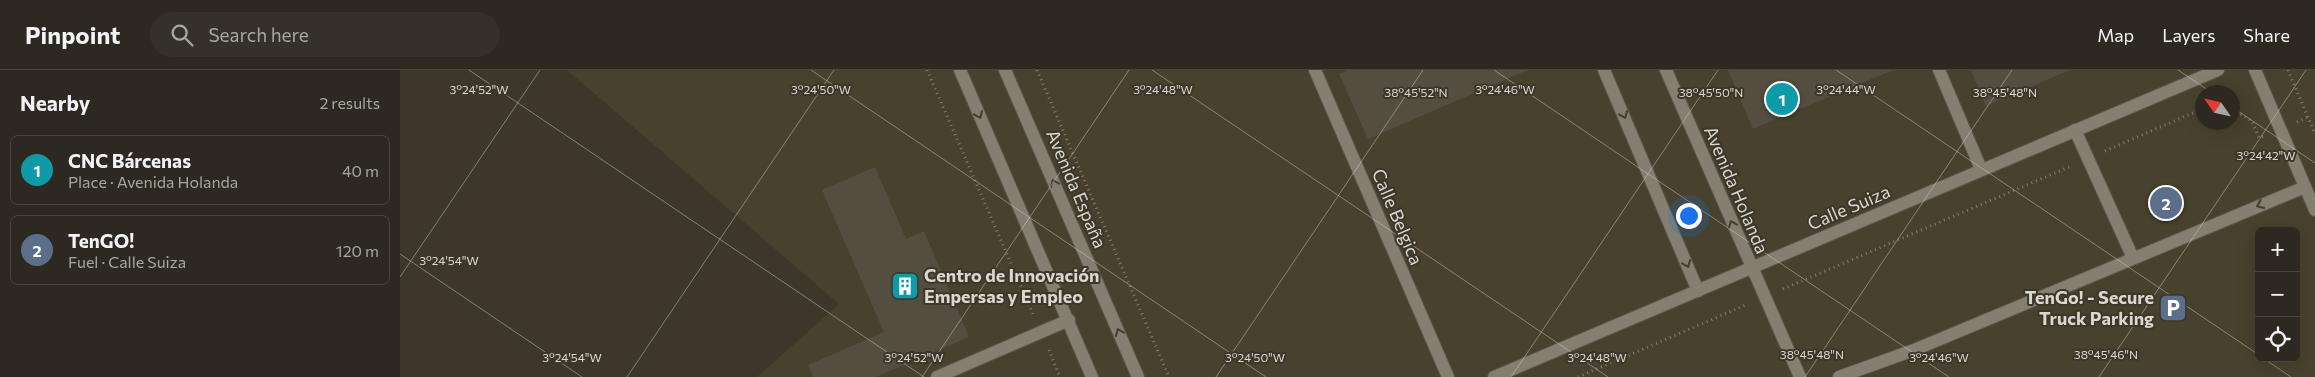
<!DOCTYPE html>
<html lang="en">
<head>
<meta charset="utf-8">
<style>
  :root { --surface:#2d2920; --page:#353129; --text:#f1f3f6; --muted:#a7a6a5; --line:#48453e; --accent:#8abfa5 }
  body { margin:0; font-family:Commissioner,sans-serif; background:var(--page); color:var(--text) }
  .controls { position:absolute; right:15px; bottom:15px; display:grid; overflow:hidden; border-radius:8px; box-shadow:0 5px 20px #0002 }
  .controls button { width:45px; height:45px; display:grid; place-items:center; padding:0; border:0; border-bottom:1px solid var(--line); background:var(--surface); color:var(--text); font:25px sans-serif }
  .compass { position:absolute; left:1795px; top:15px; width:45px; height:45px; border-radius:50%; background:var(--surface); box-shadow:0 5px 20px #0002; rotate:304deg }
  .you { position:absolute; left:1288px; top:145px; width:18px; height:18px; margin:-12px; border:4px solid #fff; border-radius:50%; background:#1a73e8; box-shadow:0 0 0 8px #1a73e833 }
  .badge { display:grid; place-items:center; width:32px; height:32px; border-radius:50%; background:var(--accent); color:#fff; font-size:16px; font-weight:700 }
  .pin { position:absolute; translate:-50% -50%; border:2px solid #fff; box-shadow:0 1px 5px #0006 }
  .list { margin:0; padding:0; list-style:none }
  h2 { display:flex; justify-content:space-between; align-items:center; height:65px; margin:0; padding:0 20px; font-size:21px }
  h2 small { font-size:16px; font-weight:400; color:var(--muted) }
  .list li { display:grid; grid-template-columns:32px 1fr auto; gap:15px; align-items:center; box-sizing:border-box; height:70px; margin:0 10px 10px; padding:0 10px; border:1px solid var(--line); border-radius:8px }
  .list b { display:block; font-size:19px; white-space:nowrap }
  .list p { margin:0; font-size:16px; white-space:nowrap; color:var(--muted) }
  .list em { font-size:16px; font-style:normal; color:var(--muted) }
  .icon { flex:none; width:28px; height:28px; fill:none; stroke:currentColor; stroke-width:2; stroke-linecap:round; stroke-linejoin:round }
  .map { position:relative; flex:none; width:1915px; height:307px; overflow:hidden }
  header { display:flex; align-items:center; gap:30px; box-sizing:border-box; height:70px; padding:0 25px; background:var(--surface); border-bottom:1px solid var(--line) }
  header strong { font-size:24px }
  nav { display:flex; gap:28px; margin-inline-start:auto; font-size:18px }
  .search { width:350px; height:45px; background:var(--page); display:flex; align-items:center; gap:12px; box-sizing:border-box; padding:0 18px; border-radius:28px; color:var(--muted); font-size:19px }
  main { display:flex }
  aside { flex:1; background:var(--surface) }
  .map>svg:first-child { display:block }
  .built { fill:#48412d; fill-rule:evenodd }
  .building { fill:#534e40 }
  .lines { fill:none; stroke-linecap:round; stroke-linejoin:round }
  .minor-casing { stroke:#5a564b; stroke-width:14 }
  .path { stroke:#837f74; stroke-width:3; stroke-dasharray:1 4; stroke-linecap:butt }
  .minor { stroke:#847f70; stroke-width:12 }
  .oneway { stroke:#433e31 }
  .ticks { fill:none; stroke:#dad7cf; stroke-width:1; stroke-opacity:0.45 }
  .labels { text-anchor:middle; stroke-width:4; stroke-linejoin:round; paint-order:stroke }
  .street-label { font-size:18px; fill:#dad7cf; stroke:#3c372a }
  .poi-label { font-size:18px; font-weight:bold; fill:#dad7cf; stroke:#3c372a; text-anchor:start }
  .ticks-label { font-size:12px; text-anchor:middle; fill:#dad7cf; stroke:#3c372a; stroke-width:4; stroke-linejoin:round; paint-order:stroke }
</style>
</head>
<body>
<header>
<strong>Pinpoint</strong>
<div class="search"><svg class="icon" aria-label="search" viewBox="0 0 24 24"><circle cx="10" cy="10" r="6"/><path d="M15 15l6 6"/></svg>Search here</div>
<nav><a>Map</a><a>Layers</a><a>Share</a></nav>
</header>
<main>
<aside>
<h2>Nearby<small>2 results</small></h2>
<ul class="list">
<li><span class="badge" style="background:#0f9aa8">1</span><div><b>CNC Bárcenas</b><p>Place · Avenida Holanda</p></div><em>40 m</em></li>
<li><span class="badge" style="background:#5c6f8a">2</span><div><b>TenGO!</b><p>Fuel · Calle Suiza</p></div><em>120 m</em></li>
</ul>
</aside>
<div class="map">
<svg width="1915" height="307" viewBox="0 0 1915 307">
  <rect width="100%" height="100%" fill="#3c372a"/>
  <!-- built -->
  <path class="built" d="M167,0h1748v307h-1558l82,-73zM1802,22h30v30h-30zM1859,161h37v127h-37z"/>
  <!-- building -->
  <g class="building">
    <polygon points="948,0 1128,0 968,69 939,4"/>
    <polygon points="1328,0 1493,0 1353,59"/>
    <polygon points="1571,0 1670,0 1586,36"/>
    <polygon points="475,97 506,169 524,161 569,267 476,307 413,307 408,295 484,262 422,120"/>
  </g>
  <g class="lines">
    <!-- minor casing -->
    <g class="minor-casing">
      <g id="minor">
        <polyline points="560,0 692,307"/>
        <polyline points="605,0 738,307"/>
        <polyline points="915,0 1048,307"/>
        <polyline points="1204,0 1298,221"/>
        <polyline points="1266,0 1400,307"/>
        <polyline points="1539,0 1581,99"/>
        <polyline points="1855,0 1915,140"/>
        <polyline points="1675,60 1733,188"/>
        <polyline points="537,307 669,250"/>
        <polyline points="1094,307 1818,0"/>
        <polyline points="1439,307 1514,280 1905,117"/>
      </g>
    </g>
    <!-- path -->
    <g class="path">
      <polyline points="527,0 633,244"/>
      <polyline points="637,0 769,307"/>
      <polyline points="1888,0 1915,64"/>
      <polyline points="1832,39 1852,51 1859,68 1864,66"/>
      <polyline points="1897,52 1908,47"/>
      <polyline points="1705,81 1802,39"/>
      <polyline points="1383,219 1669,97"/>
      <polyline points="649,280 660,307"/>
      <polyline points="1178,307 1348,234"/>
    </g>
    <!-- minor -->
    <use href="#minor" class="minor"/>
  </g>
  <!-- one-way arrows -->
  <defs><path id="oneway-chevron" d="M-2-3.5L2.5 0L-2 3.5" fill="none" stroke-width="1.6" stroke-linecap="round" stroke-linejoin="round" transform="scale(1.25)"/></defs>
  <g class="oneway">
    <use href="#oneway-chevron" transform="translate(579 45) rotate(67)"/>
    <use href="#oneway-chevron" transform="translate(1224 45) rotate(67)"/>
    <use href="#oneway-chevron" transform="translate(654 113) rotate(-113)"/>
    <use href="#oneway-chevron" transform="translate(1860 135) rotate(157)"/>
    <use href="#oneway-chevron" transform="translate(1332 154) rotate(-113)"/>
    <use href="#oneway-chevron" transform="translate(1287 194) rotate(67)"/>
    <use href="#oneway-chevron" transform="translate(719 262) rotate(-113)"/>
  </g>
  <!-- ticks -->
  <path class="ticks" d="M69,0l455,307M411,0l455,307M752,0l456,307M1094,0l455,307M1436,0l423,285M1778,0l33,22M1832,37l83,56M0,184l182,123M0,207l140,-207M1863,288l28,19M227,307l207,-307M522,307l207,-307M816,307l207,-307M1111,307l207,-307M1405,307l207,-307M1699,307l207,-307"/>
  <!-- icons -->
  <defs>
    <g id="building-square" transform="scale(1.4375)"><rect x="-9" y="-9" width="18" height="18" rx="4" fill="#0f9aa8" stroke="#3c372a"/><path d="M-4-6H4V6H1V3H-1V6H-4ZM-2.5-4.3h1.7v1.8h-1.7ZM.8-4.3h1.7v1.8H.8ZM-2.5-1h1.7V.8h-1.7ZM.8-1h1.7V.8H.8Z" fill="#fff"/></g>
    <g id="parking-square" transform="scale(1.4375)"><rect x="-9" y="-9" width="18" height="18" rx="4" fill="#5c6f8a" stroke="#3c372a"/><path d="M-3.5-5.5H1a3.5 3.5 0 0 1 0 7H-1V5.5H-3.5ZM-1-3.4V-.6H.8a1.4 1.4 0 0 0 0-2.8Z" fill="#fff"/></g>
  </defs>
  <g fill-rule="evenodd">
    <use href="#building-square" x="505" y="216"/>
    <use href="#parking-square" x="1773" y="238"/>
  </g>
  <g class="labels">
    <!-- street labels -->
    <g class="street-label">
      <text transform="translate(676 119) rotate(67)" y="6">Avenida España</text>
      <text transform="translate(1336 120) rotate(67)" y="6">Avenida Holanda</text>
      <text transform="translate(1449 138) rotate(-23)" y="6">Calle Suiza</text>
      <text transform="translate(997 147) rotate(67)" y="6">Calle Belgica</text>
    </g>
    <!-- poi labels -->
    <g class="poi-label">
      <text x="524" y="212">Centro de Innovación<tspan x="524" dy="21">Empersas y Empleo</tspan></text>
      <text x="1754" y="234" text-anchor="end">TenGo! - Secure<tspan x="1754" dy="21">Truck Parking</tspan></text>
    </g>
  </g>
  <g class="ticks-label">
    <text x="79" y="24">3°24'52"W</text>
    <text x="421" y="24">3°24'50"W</text>
    <text x="763" y="24">3°24'48"W</text>
    <text x="1105" y="24">3°24'46"W</text>
    <text x="1446" y="24">3°24'44"W</text>
    <text x="1016" y="27">38°45'52"N</text>
    <text x="1311" y="27">38°45'50"N</text>
    <text x="1605" y="27">38°45'48"N</text>
    <text x="1866" y="90">3°24'42"W</text>
    <text x="49" y="195">3°24'54"W</text>
    <text x="1412" y="289">38°45'48"N</text>
    <text x="1706" y="289">38°45'46"N</text>
    <text x="172" y="292">3°24'54"W</text>
    <text x="514" y="292">3°24'52"W</text>
    <text x="855" y="292">3°24'50"W</text>
    <text x="1197" y="292">3°24'48"W</text>
    <text x="1539" y="292">3°24'46"W</text>
  </g>
</svg>
<div class="controls">
<button>+</button>
<button>−</button>
<button><svg class="icon" aria-label="locate" viewBox="0 0 24 24"><circle cx="12" cy="12" r="6"/><path d="M12 2v4M12 18v4M2 12h4M18 12h4"/></svg></button>
</div>
<svg class="compass" viewBox="-18 -18 36 36"><path d="M0-13l5 13h-10z" fill="#e53935"/><path d="M0 13l5-13h-10z" fill="#a7a6a5"/></svg>
<div class="you"></div>
<div class="pin badge" style="left:1382px;top:29px;background:#0f9aa8">1</div>
<div class="pin badge" style="left:1766px;top:133px;background:#5c6f8a">2</div>
</div>
</main>
</body>
</html>
